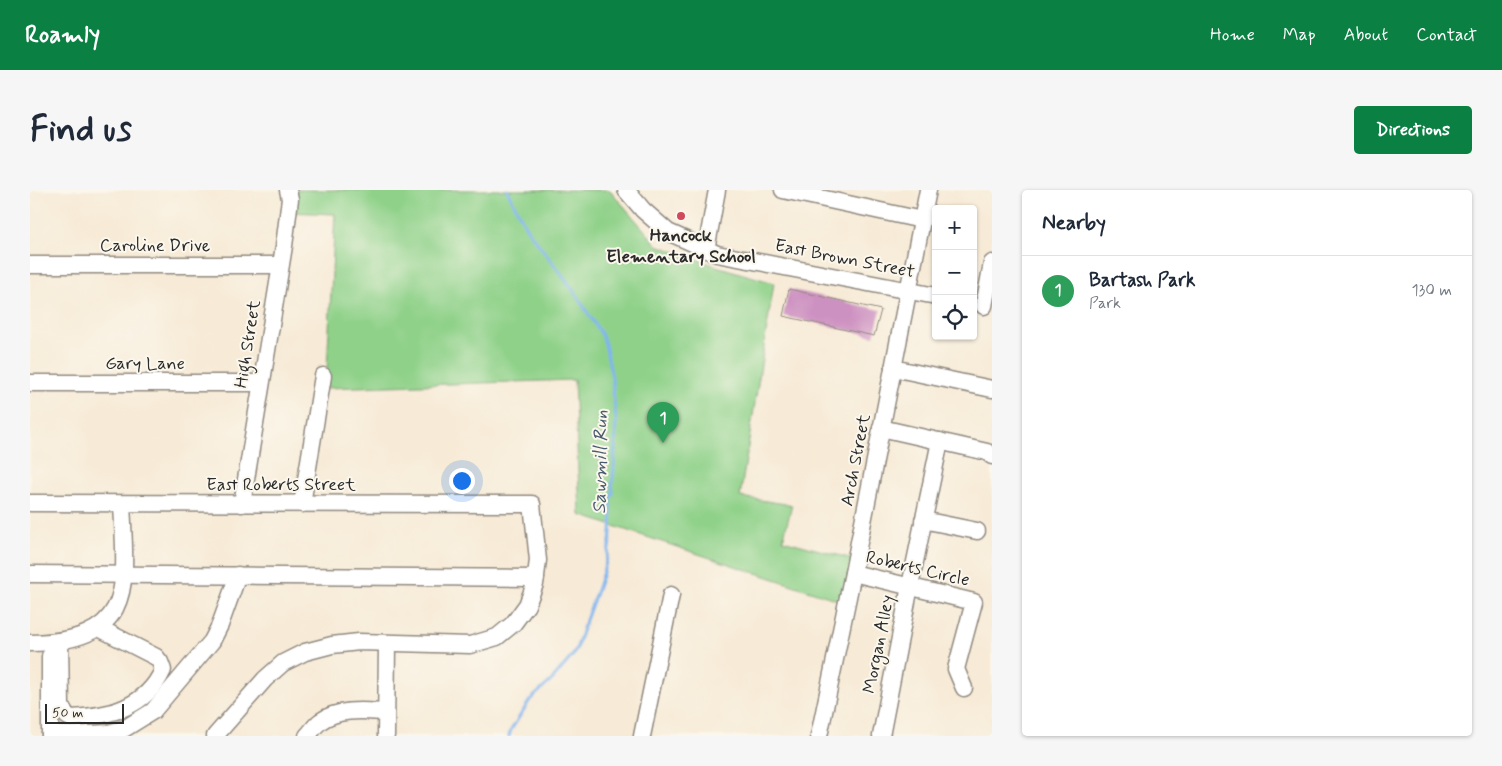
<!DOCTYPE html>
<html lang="en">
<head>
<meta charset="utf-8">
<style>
  :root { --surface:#fff; --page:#f6f6f7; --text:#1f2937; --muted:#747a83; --line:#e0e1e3; --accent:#0b8043 }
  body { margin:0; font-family:Mynerve,sans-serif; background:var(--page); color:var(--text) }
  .controls { position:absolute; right:15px; top:15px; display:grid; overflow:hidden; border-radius:5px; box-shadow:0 1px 4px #0004 }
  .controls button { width:45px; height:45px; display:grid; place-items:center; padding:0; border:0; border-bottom:1px solid var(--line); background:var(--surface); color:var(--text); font:25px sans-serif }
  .scale { position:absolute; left:15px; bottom:12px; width:79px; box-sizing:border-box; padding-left:5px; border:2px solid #2b2b2b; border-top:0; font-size:14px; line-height:18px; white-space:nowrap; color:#2b2b2b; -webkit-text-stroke:4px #fbf7ec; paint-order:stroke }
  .you { position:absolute; left:431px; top:290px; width:18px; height:18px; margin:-12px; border:4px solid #fff; border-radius:50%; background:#1a73e8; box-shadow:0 0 0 8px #1a73e833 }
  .badge { display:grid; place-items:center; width:32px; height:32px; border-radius:50%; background:var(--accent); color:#fff; font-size:16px; font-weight:700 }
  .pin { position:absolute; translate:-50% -41px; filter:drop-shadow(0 1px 2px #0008) }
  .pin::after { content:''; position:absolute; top:26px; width:18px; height:15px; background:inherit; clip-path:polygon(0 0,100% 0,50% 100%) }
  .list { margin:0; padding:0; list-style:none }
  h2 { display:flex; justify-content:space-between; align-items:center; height:65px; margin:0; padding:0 20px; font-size:21px }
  h2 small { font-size:16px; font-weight:400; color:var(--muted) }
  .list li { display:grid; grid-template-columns:32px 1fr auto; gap:15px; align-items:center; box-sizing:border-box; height:70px; padding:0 20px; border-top:1px solid var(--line) }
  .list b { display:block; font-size:19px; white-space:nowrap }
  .list p { margin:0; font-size:16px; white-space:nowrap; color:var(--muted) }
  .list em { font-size:16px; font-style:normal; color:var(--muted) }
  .icon { flex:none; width:28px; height:28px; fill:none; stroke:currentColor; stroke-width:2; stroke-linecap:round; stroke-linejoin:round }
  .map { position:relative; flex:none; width:962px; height:546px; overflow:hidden; border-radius:5px }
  header { display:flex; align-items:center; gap:30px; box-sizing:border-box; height:70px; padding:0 25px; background:var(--accent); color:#fff }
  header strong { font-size:24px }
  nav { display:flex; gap:28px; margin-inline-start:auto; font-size:18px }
  .intro { display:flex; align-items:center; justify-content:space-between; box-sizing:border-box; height:120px; padding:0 30px }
  h1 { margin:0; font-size:35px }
  .button { padding:12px 22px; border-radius:5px; background:var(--accent); color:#fff; font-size:18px; font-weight:700 }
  main { display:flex; gap:30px; padding:0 30px }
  aside { flex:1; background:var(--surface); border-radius:5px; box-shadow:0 1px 4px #0004 }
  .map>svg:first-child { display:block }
  .green { fill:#8fd189; stroke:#5d7e5a }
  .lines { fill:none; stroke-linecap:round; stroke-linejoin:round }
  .stream { stroke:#80b5ee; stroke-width:3 }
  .building { fill:#cd91c1 }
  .minor-casing { stroke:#918a80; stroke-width:19 }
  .minor { stroke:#fff; stroke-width:16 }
  .poi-dot { fill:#d1495b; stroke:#fbf7ec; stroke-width:2 }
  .labels { text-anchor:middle; stroke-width:4; stroke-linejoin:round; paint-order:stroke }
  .poi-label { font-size:18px; font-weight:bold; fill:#2b2b2b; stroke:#fbf7ec }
  .street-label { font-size:18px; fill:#2b2b2b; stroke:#fbf7ec }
  .water-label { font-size:19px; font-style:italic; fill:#495b6f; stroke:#fbf7ec }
</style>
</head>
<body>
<header>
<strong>Roamly</strong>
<nav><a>Home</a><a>Map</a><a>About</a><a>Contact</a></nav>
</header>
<div class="intro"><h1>Find us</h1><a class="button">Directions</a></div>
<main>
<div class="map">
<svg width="962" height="546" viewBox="0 0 962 546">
  <rect width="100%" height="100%" fill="#fbf7ec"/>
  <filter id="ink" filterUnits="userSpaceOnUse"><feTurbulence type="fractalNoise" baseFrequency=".02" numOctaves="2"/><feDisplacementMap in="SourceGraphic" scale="10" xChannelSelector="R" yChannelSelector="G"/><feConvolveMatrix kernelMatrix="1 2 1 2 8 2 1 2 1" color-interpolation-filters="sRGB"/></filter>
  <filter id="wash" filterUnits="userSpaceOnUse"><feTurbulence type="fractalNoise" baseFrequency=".0096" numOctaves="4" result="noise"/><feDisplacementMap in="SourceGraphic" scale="20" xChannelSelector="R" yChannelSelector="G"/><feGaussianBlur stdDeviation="1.12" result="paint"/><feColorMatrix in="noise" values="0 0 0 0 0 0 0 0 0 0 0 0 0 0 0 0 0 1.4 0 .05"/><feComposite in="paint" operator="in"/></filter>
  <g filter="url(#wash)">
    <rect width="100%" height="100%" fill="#f7ead6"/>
    <!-- green -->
    <polygon class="green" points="258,0 580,0 627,55 686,76 744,93 710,307 762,315 753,350 826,370 817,413 550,325 544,190 296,198 305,24 258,22"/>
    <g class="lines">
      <!-- stream -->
      <path class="stream" d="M477,0l20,39 44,58 31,48 3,9 7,34 4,43 -2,47 -2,17 1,9 -3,5c8,58 -18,96 -33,148l-4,8 -20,24 -23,21 -19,30 -2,6"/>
    </g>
    <g id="blocks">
      <!-- building -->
      <polygon class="building" points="759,99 851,120 844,146 753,126"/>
    </g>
  </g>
  <g filter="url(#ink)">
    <use href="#blocks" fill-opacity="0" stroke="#918a80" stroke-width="1"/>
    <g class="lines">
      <!-- minor casing -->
      <g class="minor-casing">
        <g id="minor">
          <polyline points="596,0 613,20 638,42 687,64 906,106"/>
          <polyline points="753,0 892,30"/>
          <polyline points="676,60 687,0"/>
          <polyline points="0,75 250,75"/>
          <polyline points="954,116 962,73"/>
          <polyline points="863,178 962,199"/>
          <polyline points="0,193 231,193"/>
          <polyline points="851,238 957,262 962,266"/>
          <polyline points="0,313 502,314 508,370 505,394 497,415 483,434 467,447 440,455 329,452 302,455 275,462 253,473 235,489 185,546"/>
          <polyline points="212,314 254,56 260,9 258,0"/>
          <polyline points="272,314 293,186"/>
          <polyline points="893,330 947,341"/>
          <polyline points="823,383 944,412 926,479 934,498"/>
          <polyline points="0,384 506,388"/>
          <path d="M30,451l1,65 6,10 4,2c38,-2 75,-10 92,-48l-3,-8 -4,-5 -57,-29"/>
          <path d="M0,453c106,-2 96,-56 92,-139"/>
          <polyline points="20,466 20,546"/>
          <polyline points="20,544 42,545 78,543 94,539 123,521 182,451 190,435 208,385"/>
          <path d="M277,546c5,-5 8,-11 14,-15 18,-13 44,-10 65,-9"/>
          <polyline points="356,546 357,454"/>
          <polyline points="612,546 641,405"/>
          <polyline points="789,546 823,383 898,0"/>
          <polyline points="851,546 880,396 910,251"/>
        </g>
      </g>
      <!-- minor -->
      <use href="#minor" class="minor"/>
    </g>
  </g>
  <!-- markers -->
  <circle class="poi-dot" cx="651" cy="26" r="5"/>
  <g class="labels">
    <!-- poi labels -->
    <g class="poi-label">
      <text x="651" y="51">Hancock<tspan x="651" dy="21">Elementary School</tspan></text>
    </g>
    <!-- street labels -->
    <g class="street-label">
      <text x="125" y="61">Caroline Drive</text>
      <text transform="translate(815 68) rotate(11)" y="6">East Brown Street</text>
      <text transform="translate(217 154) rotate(-81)" y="6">High Street</text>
      <text x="115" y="179">Gary Lane</text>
      <text transform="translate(825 270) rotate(-79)" y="6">Arch Street</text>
      <text x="251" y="300">East Roberts Street</text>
      <text transform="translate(888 378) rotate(13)" y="6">Roberts Circle</text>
      <text transform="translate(848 454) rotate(-79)" y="6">Morgan Alley</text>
    </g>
    <!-- water labels -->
    <g class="water-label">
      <text transform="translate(569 272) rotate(-89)" y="7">Sawmill Run</text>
    </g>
  </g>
</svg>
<div class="controls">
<button>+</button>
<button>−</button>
<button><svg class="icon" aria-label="locate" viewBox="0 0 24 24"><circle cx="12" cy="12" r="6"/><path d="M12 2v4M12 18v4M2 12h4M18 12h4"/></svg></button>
</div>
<div class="scale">50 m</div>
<div class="you"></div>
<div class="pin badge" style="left:633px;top:253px;background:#2e9e5b">1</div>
</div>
<aside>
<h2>Nearby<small></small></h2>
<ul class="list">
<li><span class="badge" style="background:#2e9e5b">1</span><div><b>Bartash Park</b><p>Park</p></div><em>130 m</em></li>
</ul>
</aside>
</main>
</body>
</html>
